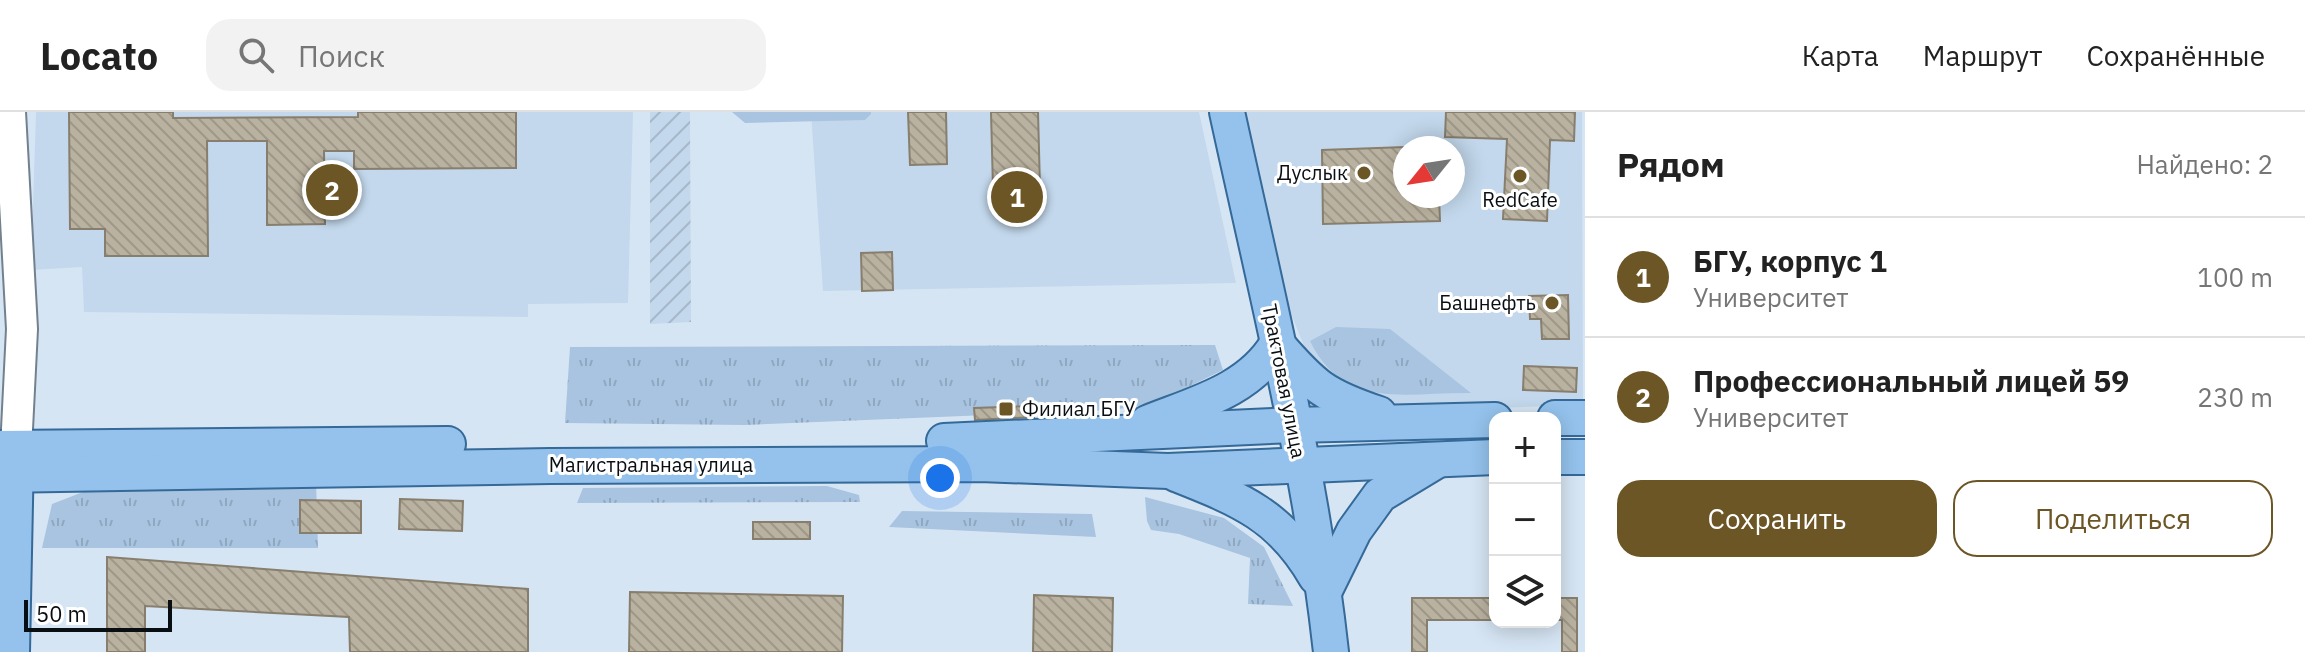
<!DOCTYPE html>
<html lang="ru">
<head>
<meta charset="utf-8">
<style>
  :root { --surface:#fff; --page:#f2f2f2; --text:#222; --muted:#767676; --line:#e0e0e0; --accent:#6c5626 }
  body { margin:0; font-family:"IBM Plex Sans",sans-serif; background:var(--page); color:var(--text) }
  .controls { position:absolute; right:24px; bottom:24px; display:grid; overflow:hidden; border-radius:16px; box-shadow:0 4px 20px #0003 }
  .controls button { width:72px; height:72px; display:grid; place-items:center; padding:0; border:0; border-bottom:2px solid var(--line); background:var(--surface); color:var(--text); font:40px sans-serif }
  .compass { position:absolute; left:1393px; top:24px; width:72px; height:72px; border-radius:50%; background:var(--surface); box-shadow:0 4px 20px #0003; rotate:240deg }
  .scale { position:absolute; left:24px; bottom:20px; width:148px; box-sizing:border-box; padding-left:8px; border:4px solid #090e13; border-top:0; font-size:22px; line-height:28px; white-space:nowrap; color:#090e13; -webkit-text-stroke:6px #fff; paint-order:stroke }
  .you { position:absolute; left:940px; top:366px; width:28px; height:28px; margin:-20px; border:6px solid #fff; border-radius:50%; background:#1a73e8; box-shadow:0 0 0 12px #1a73e833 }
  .badge { display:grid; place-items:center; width:52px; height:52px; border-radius:50%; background:var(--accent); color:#fff; font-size:26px; font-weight:700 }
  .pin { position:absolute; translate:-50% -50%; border:4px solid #fff; box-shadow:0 2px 8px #0006 }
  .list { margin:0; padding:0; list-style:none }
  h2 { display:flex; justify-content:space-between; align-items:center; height:104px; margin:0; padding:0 32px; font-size:34px }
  h2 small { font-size:26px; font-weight:400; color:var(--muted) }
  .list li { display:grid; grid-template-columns:52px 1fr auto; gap:24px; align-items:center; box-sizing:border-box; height:120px; padding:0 32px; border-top:2px solid var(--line) }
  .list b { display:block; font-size:30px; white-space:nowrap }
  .list p { margin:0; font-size:26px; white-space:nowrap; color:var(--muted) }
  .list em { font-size:26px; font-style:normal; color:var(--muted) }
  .actions { display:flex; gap:16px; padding:24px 32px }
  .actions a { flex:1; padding:18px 0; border:2px solid var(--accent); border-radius:24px; text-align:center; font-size:28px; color:var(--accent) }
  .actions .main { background:var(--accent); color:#fff }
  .icon { flex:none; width:44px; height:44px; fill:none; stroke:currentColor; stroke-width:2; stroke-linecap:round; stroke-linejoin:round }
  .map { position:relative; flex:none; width:1585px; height:540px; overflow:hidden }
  header { display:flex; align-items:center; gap:48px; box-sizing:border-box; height:112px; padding:0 40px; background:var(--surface); border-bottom:2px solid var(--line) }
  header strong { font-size:38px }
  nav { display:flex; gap:44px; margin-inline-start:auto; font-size:28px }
  .search { width:560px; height:72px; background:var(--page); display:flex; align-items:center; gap:20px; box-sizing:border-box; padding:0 28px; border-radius:24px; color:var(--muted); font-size:30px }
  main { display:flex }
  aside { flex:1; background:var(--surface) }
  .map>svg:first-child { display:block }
  .built { fill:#c3d8ec; fill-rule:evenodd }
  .industrial { fill:url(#industrial-furrows) }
  .grass { fill:url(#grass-tufts) }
  .pitch { fill:#a8c4e0 }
  .building { fill:url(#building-back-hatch); stroke:#877e6e; stroke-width:2 }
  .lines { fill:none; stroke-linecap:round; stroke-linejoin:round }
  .secondary-casing { stroke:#73818f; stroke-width:34 }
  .primary-casing { stroke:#356998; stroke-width:38 }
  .secondary { stroke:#fff; stroke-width:30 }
  .primary { stroke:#94c2ec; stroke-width:34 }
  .poi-dot { fill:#6c5626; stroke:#fff; stroke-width:3 }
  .labels { text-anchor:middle; stroke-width:6; stroke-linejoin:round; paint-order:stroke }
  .poi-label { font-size:20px; fill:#090e13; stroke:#fff; text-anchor:end }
  .street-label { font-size:20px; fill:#090e13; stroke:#fff }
</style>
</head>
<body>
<header>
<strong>Locato</strong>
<div class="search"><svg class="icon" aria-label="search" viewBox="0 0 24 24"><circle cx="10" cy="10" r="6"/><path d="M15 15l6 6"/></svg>Поиск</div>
<nav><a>Карта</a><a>Маршрут</a><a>Сохранённые</a></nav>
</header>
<main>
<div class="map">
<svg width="1585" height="540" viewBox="0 0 1585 540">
  <defs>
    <pattern id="industrial-furrows" width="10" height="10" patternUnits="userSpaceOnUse" patternTransform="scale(2)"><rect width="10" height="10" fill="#c3d8ec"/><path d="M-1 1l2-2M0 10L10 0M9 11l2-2" fill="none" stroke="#a6b8ca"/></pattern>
    <pattern id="grass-tufts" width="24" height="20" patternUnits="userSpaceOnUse" patternTransform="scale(2)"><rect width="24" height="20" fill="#a8c4e0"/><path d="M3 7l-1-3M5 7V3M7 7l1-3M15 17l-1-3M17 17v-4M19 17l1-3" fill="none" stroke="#8fa7bf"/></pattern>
    <pattern id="building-back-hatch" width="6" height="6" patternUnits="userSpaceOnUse" patternTransform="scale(2)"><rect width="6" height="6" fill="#bab2a0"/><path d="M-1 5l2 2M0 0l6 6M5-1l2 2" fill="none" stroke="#9f9889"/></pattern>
  </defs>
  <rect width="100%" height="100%" fill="#d6e5f4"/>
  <!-- built -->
  <g class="built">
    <polygon points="36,0 633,0 628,191 528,192 528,205 84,200 82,155 31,158"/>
    <polygon points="811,0 1199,0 1236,171 823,179"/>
    <path d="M1243,0h339l1,293 -201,7 -31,-12 -45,-49 -30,-75zM1405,36h48v48h-48z"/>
  </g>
  <!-- industrial -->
  <polygon class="industrial" points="650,0 690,0 691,210 650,212"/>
  <!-- grass -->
  <g class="grass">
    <path d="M1336,215l54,2 81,64c-66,-1 -127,18 -161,-52z"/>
    <polygon points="1215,233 1223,258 1153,292 1111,298 745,313 565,311 570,235"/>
    <polygon points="316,369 318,436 42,436 52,392 106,371"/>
    <polygon points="827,374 859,383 860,390 577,391 583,376"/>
    <polygon points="1145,385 1224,406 1264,435 1293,494 1248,492 1250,446 1179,422 1151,418 1147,409"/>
    <polygon points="902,399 1092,402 1096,425 889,415"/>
  </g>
  <!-- pitch -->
  <polygon class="pitch" points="732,0 871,0 871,2 865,8 745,11"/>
  <!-- building -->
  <g class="building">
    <polygon points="69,0 173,0 173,6 358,5 358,0 516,0 516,56 354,57 354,39 324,39 325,112 267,113 267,29 207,29 208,144 105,144 105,117 70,117"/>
    <polygon points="908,0 946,0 947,52 910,53"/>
    <polygon points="991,0 1038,0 1040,75 993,76"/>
    <polygon points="1446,0 1575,0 1574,29 1550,28 1547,109 1503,107 1507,27 1445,25"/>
    <polygon points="1405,35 1405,84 1439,84 1440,109 1323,112 1322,38"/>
    <polygon points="892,140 893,178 862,179 861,141"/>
    <polygon points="1568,183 1569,227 1542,227 1541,207 1530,207 1529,184"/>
    <polygon points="1524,254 1577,256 1576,280 1523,278"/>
    <polygon points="1033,294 1034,305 975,308 974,296"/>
    <polygon points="400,387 463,389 462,419 399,417"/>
    <polygon points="300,388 361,389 361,421 300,421"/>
    <rect x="753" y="410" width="57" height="17"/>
    <polygon points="107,445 528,477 528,540 350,540 349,505 145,494 145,540 107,540"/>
    <polygon points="630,480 843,484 842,540 629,540"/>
    <polygon points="1034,483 1113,486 1112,540 1033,540"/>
    <polygon points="1412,486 1495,486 1495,508 1427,508 1427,540 1412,540"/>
    <polygon points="1555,486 1577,486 1577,540 1562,540 1562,508 1555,508"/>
  </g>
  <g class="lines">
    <!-- secondary casing -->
    <g class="secondary-casing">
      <polyline id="secondary" points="10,0 22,217 16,337"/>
    </g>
    <!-- primary casing -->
    <g class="primary-casing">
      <g id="primary">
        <path d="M1227,0c39,179 84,358 104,540"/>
        <polyline points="1555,306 1585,306"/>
        <path d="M1147,311c47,-19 102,-32 130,-79 37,43 48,52 102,70"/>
        <polyline points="944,329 1294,313 1495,308"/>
        <polyline points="0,336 448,332"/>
        <polyline points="1555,345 1585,345"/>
        <path d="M1176,362c63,25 105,41 140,103"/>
        <polyline points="0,363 550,354 980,352 1168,359 1495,345"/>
        <polyline points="1324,480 1354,419 1380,383 1438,348"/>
        <polyline points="12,540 16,341"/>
      </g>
    </g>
    <!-- secondary -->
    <use href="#secondary" class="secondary"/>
    <!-- primary -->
    <use href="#primary" class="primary"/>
  </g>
  <!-- markers -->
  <g class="poi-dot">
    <circle cx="1364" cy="61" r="8"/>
    <circle cx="1520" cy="64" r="8"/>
    <circle cx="1552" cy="191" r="8"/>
    <rect x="998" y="289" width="16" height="16" rx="4"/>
  </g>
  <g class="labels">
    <!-- poi labels -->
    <g class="poi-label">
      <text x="1348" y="68">Дуслык</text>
      <text x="1520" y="95" text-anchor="middle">RedCafe</text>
      <text x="1536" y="198">Башнефть</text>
      <text x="1022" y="304" text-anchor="start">Филиал БГУ</text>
    </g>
    <!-- street labels -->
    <g class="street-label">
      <text transform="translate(1284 269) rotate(79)" y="7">Трактовая улица</text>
      <text x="651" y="360">Магистральная улица</text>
    </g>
  </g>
</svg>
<div class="controls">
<button>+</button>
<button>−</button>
<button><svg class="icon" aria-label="layers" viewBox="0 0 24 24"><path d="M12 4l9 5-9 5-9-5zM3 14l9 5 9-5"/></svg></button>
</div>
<svg class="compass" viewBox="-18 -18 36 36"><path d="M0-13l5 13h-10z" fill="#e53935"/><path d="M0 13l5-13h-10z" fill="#767676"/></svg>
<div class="scale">50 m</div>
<div class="you"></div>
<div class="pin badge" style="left:1017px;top:85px">1</div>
<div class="pin badge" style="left:332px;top:78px">2</div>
</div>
<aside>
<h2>Рядом<small>Найдено: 2</small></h2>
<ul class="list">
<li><span class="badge">1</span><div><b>БГУ, корпус 1</b><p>Университет</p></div><em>100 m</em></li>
<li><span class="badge">2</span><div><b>Профессиональный лицей 59</b><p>Университет</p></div><em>230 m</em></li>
</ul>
<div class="actions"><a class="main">Сохранить</a><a>Поделиться</a></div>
</aside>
</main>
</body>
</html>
